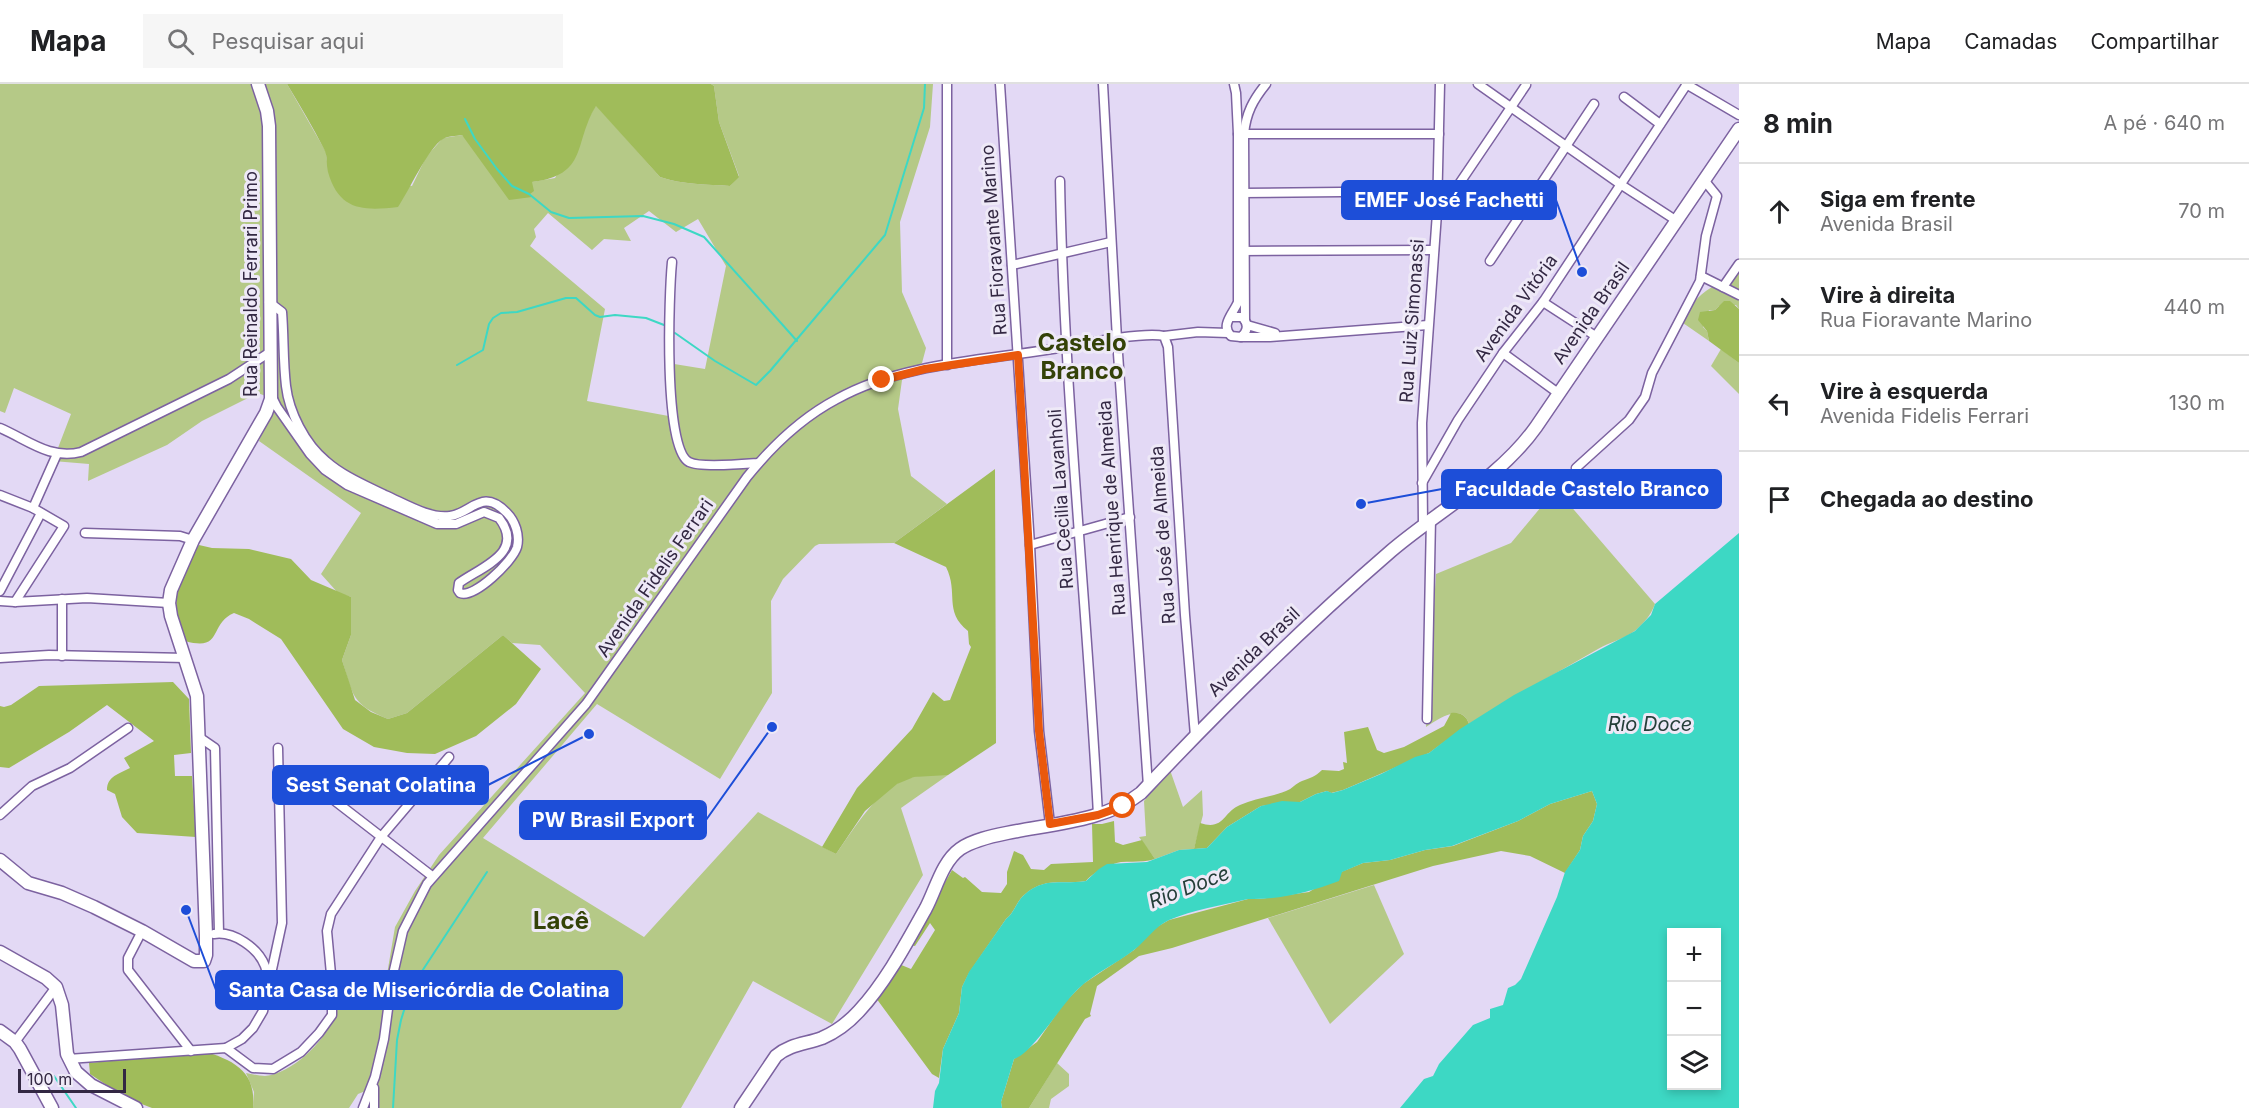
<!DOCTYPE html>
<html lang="pt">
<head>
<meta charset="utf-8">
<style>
  :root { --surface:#fff; --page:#f6f6f6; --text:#202124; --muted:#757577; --line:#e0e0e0 }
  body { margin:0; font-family:Inter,sans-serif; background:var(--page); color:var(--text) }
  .controls { position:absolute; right:18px; bottom:18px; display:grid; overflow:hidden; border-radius:0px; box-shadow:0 3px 9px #0003 }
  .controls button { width:54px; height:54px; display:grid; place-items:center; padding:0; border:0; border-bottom:2px solid var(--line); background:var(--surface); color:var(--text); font:30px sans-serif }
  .scale { position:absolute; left:18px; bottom:15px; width:108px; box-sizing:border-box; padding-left:6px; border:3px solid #332843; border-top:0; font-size:16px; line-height:21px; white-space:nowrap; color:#332843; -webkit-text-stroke:4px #eee9f7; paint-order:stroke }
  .stop { position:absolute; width:18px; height:18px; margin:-14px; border:4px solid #ea580c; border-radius:50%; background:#fff }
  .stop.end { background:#ea580c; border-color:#fff; box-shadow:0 2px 6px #0008 }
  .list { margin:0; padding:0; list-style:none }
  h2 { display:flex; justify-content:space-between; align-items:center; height:78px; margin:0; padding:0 24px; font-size:26px }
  h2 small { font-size:20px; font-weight:400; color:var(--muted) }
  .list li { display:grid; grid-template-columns:39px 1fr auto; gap:18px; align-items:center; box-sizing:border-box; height:96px; padding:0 24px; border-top:2px solid var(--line) }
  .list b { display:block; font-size:22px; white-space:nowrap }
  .list p { margin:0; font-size:20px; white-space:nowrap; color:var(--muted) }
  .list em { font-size:20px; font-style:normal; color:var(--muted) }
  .icon { flex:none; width:33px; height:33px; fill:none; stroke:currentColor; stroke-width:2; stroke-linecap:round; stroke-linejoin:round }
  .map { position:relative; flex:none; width:1739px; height:1024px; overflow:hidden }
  header { display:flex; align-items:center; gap:36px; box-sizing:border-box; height:84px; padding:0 30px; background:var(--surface); border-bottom:2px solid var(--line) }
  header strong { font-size:28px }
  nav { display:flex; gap:33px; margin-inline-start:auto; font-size:21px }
  .search { width:420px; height:54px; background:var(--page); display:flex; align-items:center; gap:15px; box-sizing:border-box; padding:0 21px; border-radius:0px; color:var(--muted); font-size:22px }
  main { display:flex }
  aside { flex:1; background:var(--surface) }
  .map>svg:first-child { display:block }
  .green { fill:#b5c987; fill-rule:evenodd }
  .forest { fill:#a0bc5a }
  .water { fill:#3dd8c4; fill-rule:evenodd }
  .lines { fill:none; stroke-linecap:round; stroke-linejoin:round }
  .stream { stroke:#3dd8c4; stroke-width:2 }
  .street-casing { stroke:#7c62a0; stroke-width:11 }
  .secondary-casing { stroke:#7c62a0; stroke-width:15 }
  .street { stroke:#fff; stroke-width:8 }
  .secondary { stroke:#fff; stroke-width:12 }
  .route { stroke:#ea580c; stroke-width:8 }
  .labels { text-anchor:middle; stroke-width:6; stroke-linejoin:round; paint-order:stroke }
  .street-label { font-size:18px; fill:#332843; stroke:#eee9f7 }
  .water-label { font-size:20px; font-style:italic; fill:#253e39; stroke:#eee9f7 }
  .district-label { font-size:24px; font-weight:bold; fill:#344208; stroke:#eee9f7 }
  .leader { fill:none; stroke:#1d4ed8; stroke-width:2 }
  .callout-dot { fill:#1d4ed8; stroke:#eee9f7; stroke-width:2 }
  .callout { fill:#1d4ed8; stroke:#1d4ed8; stroke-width:2 }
  .callout-label { font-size:20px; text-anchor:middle; font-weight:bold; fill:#fff }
</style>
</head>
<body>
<header>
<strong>Mapa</strong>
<div class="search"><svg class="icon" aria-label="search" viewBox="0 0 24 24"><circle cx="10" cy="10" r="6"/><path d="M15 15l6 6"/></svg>Pesquisar aqui</div>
<nav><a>Mapa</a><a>Camadas</a><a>Compartilhar</a></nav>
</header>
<main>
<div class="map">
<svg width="1739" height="1024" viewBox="0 0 1739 1024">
  <rect width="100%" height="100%" fill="#e3d9f5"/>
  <!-- green -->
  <g class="green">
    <path d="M0,0h287l39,68 2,19 84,15 14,-29 17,-19 19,-3 68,59 2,-12 23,-4 41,-73 64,72c22,8 47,7 70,9l9,-10 -20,-54 -5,-36 -3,-2h222l-3,43 -30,95 2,70 24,56 -4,15 -20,17 -4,29 13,67 36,28 -53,39 -75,1 -4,2 -32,33 -12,22 1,92 -52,86 -123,-75 -114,134 161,99 114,-125 78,42c18,-25 40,-63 70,-75 13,-5 29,-4 42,-4l-47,33 22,67 -91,149 -79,-43 -72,127h-303l-10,-18 -10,4 -9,14h-96l1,-16 -8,-19c6,1 13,3 19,3 31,-3 68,-43 74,-72l42,6 14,-83 20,-36 24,-36 146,-162 -45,-48 -28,-2 -9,-8 -96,78 -19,6c-37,-15 -35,-24 -46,-59l9,-25v-38l-13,-4 -17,-19 40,-61 -102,-72 9,-24v-20l-10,-4 -56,28 -35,24 -79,36 1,-17 -36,-3 18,-47 -57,-26 -9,25 -5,-2zM649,127l27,21 22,-13 28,47 -21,103 -37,-6 6,54 -87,-16 18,-92 -75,-63 6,-9 -2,-8 14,-16 44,37 12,-11 27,2 -7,-13z"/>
    <path d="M1739,181v44l-3,-4 -17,1 -4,4h-6l-6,17 4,4 2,10 -26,-18c5,-16 14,-27 29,-36l11,6z"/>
    <polygon points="1721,265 1739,279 1739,310 1711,282"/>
    <path d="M1556,405l99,115c-4,11 -11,19 -19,26 -11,9 -26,12 -38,19 -43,25 -86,48 -129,75 -7,-22 -31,-5 -43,3l10,-153 75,-31z"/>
    <polygon points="1170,686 1183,723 1202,706 1203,731 1194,765 1179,766 1155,775 1139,753 1146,752 1144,717"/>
    <polygon points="1374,801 1404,870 1330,940 1268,834"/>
    <polygon points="1057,979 1069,990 1069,1002 1051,1015 1049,1024 1029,1024"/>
  </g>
  <!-- forest -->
  <g class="forest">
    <path d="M287,0h424l3,2 5,36 20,55 -9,9c-23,-2 -48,-1 -70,-9l-64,-71c-23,37 -7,69 -64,76l2,9 -4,3 2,3 -23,3 -47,-65c-6,1 -15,1 -19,4 -15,9 -34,52 -45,68 -34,4 -59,4 -70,-35 -2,-7 0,-16 -4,-23 -11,-22 -24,-43 -37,-65z"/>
    <polygon points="1724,217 1730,217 1739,225 1739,279 1709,257 1707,247 1698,236 1700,228 1715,226"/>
    <path d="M995,385l1,274 -48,32 -34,2 -17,7 -32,27 -29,43 -14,-7 35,-59 55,-59 21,-37 11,9 6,-1 21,-53 -2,-3 -1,-13c-25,-20 -9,-38 -22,-64l-52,-24z"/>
    <path d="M199,461l13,3 37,1 42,10 20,21 40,17v38l-9,25 13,40 16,12 17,7 19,-6 96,-78 38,34 -25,35 -40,32 -41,18 -28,-1 -33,-6 -31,-18 -62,-90 -32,-20 -15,-6c-26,11 -10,39 -49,28 -17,-37 -8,-63 14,-96z"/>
    <path d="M173,598l16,17 2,54 -17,2 1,21h17l4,61 -59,-4 -15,-16 -7,-23 -8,-4c0,-14 12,-16 23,-22l-6,-10 30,-17 -47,-36 -38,27 -60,36 -9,-1v-61l4,1 7,-2 28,-19z"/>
    <path d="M1451,629c9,-1 15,2 18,11l-40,29 -86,37 -12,3 -4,-2 -11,3 -16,8 -39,4 -34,21 -20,21 -13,1 6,-26c24,8 23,-11 40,-18 15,-7 31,-8 46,-14 6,-2 10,-8 16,-10 8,-3 13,-4 20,-11l17,1 5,-2 -1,-7 4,1 -3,-31 24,-5 9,23 7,3 20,-6 40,-21z"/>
    <polygon points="1592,707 1597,720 1593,737 1583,752 1580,766 1565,789 1530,772 1501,767 1433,782 1172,864 1139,872 1097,902 1090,930 1091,932 1085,935 1029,1024 1002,1024 1001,1018 1014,975 1037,958 1064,919 1083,900 1134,866 1155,844 1169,836 1248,815 1260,815 1309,808 1341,788 1363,779 1390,776 1425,766 1453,762 1518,737 1550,720"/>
    <path d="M1114,737l1,21 8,3 19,-5 13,19c-12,4 -22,2 -34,3 -11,2 -29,11 -35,19 -26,4 -41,-5 -63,15 -7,7 -9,17 -17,23l-37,54 -7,14 -3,26 -16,36 -4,29 -7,-4 -56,-76 23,-34 12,5 24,-39 -5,-7 -15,23 -5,-1 42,-75 11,8 2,-1 17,15 19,1 6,-9v-12l7,-21 9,4 8,14 13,1 7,-6 42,-2 -1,-38h10z"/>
    <path d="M207,968c30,10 49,21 46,56h-101l-26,-10 -36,-24 -1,-11z"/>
  </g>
  <!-- water -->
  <path class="water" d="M1739,449v575h-339l24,-29 9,-3 6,-12 34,-39 17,-7v-9l13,-4 5,-17 7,-3 6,-6 36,-82 8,-25 15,-22 3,-14 10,-15 4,-17 -5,-13 -42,13 -32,17 -66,25 -27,4 -35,10 -27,3 -21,9 -3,9c-29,11 -59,19 -91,18 -26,6 -55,11 -79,21 -15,7 -22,20 -35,30 -18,14 -39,23 -56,39 -18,17 -45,64 -64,70l-13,43 1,6h-69l2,-17 4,-8 4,-34 16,-36 3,-26 7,-15 37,-53c8,-6 10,-16 17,-23 21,-20 37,-11 63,-15l13,-12 8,-5 40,-2 32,-12 28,-2 20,-21 34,-21 21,-5 18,1 16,-8 11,-3 5,2 11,-3 38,-16 34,-17 14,-4 31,-24 54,-34 121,-64 16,-16 4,-11zM1672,848h44v154h-44z"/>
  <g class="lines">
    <!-- stream -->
    <g class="stream">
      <polyline points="465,35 475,55 497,85 512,102 529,110 551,128 569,134 643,132 674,140 704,153 797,257"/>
      <polyline points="675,249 715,277 756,301 770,287 885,151 924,24 925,0"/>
      <polyline points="457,281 483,266 489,240 493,234 501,229 517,228 566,214 576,214 595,231 600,233 615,231 646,234 664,241"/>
      <polyline points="54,992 76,1024"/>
      <polyline points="393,1024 397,956 401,936 411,904 487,788"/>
    </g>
    <!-- street casing -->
    <g class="street-casing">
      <g id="street">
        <polyline points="1000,0 1030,461 1039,647 1050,740"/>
        <polyline points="1103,0 1117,255 1148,702"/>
        <polyline points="1478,0 1620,100 1677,137"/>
        <polyline points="1686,0 1739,31"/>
        <polyline points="1624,13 1660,40"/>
        <polyline points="1238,50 1439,50"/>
        <path d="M1060,97c4,212 27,423 38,634"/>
        <polyline points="1241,109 1437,107"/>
        <polyline points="1437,129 1453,109 1526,1"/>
        <polyline points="1240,167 1434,166"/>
        <polyline points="1490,177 1594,20"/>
        <path d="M672,178c-3,31 -9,187 17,200 11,6 55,2 69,1"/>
        <polyline points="1012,181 1111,158"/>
        <polyline points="1701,192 1739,211"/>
        <polyline points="1723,203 1739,180"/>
        <path d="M269,218l13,10c2,25 1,49 4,74 3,26 19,58 40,75 17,15 39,24 59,34 19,8 44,24 65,21 22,-3 32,-29 57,-3 8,8 13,22 10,34 -4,14 -43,52 -57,46l-2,-3 1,-7c22,-16 67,-30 40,-65l-15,-6 -28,12h-19l-90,-39 -22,-15 -15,-16 -33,-47 -6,-12"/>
        <polyline points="1543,218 1597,253"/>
        <path d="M1232,233h10c7,7 6,14 -1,20l-10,-1c-11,-11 2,-22 7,-34v-168l-2,-41 -2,-9"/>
        <path d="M1245,236l-1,-186c2,-21 9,-34 22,-50"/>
        <polyline points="1247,241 1275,249"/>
        <polyline points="1164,252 1198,248 1228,249"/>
        <polyline points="1241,253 1270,253 1428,241"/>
        <polyline points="1503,269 1558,309"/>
        <polyline points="947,281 947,0"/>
        <path d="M0,344c28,12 50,32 81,24l148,-73 41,-27"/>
        <polyline points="1576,384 1629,336 1645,313 1652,289 1700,197 1706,152 1717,112 1704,96"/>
        <polyline points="1422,399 1458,336 1503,269 1543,218 1687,0"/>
        <polyline points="0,411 33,424 64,442 15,518"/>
        <polyline points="33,424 57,370"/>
        <polyline points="1423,440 1422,339 1437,129 1440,0"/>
        <polyline points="85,449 180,452 193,456"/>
        <polyline points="1030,461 1130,433"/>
        <polyline points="0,507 41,429"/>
        <polyline points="62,515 62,572"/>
        <polyline points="0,517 15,518 87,514 169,519"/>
        <polyline points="0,574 49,571 186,574"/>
        <polyline points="1427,635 1431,434"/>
        <polyline points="199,653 215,664 219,849"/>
        <polyline points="313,700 432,792"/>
        <polyline points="0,731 32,702 70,684 128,644"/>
        <polyline points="142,847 128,874 128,886 191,967"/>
        <path d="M214,850c20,-3 44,14 51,32 2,5 2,13 3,19"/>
        <polyline points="15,958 56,903"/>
        <polyline points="226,964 242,955 253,944 263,927 282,839 278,664"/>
        <polyline points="68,975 226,964 253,984 273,985 301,968 319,949 332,931 332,901 327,847 331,830 381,753 449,673"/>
        <polyline points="374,1004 374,1024"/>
        <path d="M363,1024l12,-31 9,-38 8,-60 11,-48 24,-47 159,-180 161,-227c25,-31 54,-59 90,-78 64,-36 151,-39 222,-51 22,-4 86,-17 105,-12l4,11 17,268 10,121"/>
      </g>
    </g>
    <!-- secondary casing -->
    <g class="secondary-casing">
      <g id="secondary">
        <polyline points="0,776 28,799 62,809 94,823 142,847 194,877 204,877 206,871 206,851 197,612 171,532 169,519 171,506 193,456 266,329 271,315 269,42 267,27 258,0"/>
        <polyline points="0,868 46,894 56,903 62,921 67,970 76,988 91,1001 136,1024"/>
        <polyline points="0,947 15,958 20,965 52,1024"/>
        <path d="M741,1024l35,-52c14,-12 30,-12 46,-18 14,-6 27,-16 37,-27 27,-29 48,-69 67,-103 10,-19 16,-46 34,-59 13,-9 32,-13 47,-16 44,-9 99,-12 134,-40 80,-85 162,-166 250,-242 48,-41 108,-72 145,-124l203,-298"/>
      </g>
    </g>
    <!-- street -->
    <use href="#street" class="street"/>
    <!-- secondary -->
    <use href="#secondary" class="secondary"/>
  </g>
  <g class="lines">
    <!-- route -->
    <polyline class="route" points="882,296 925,285 1018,271 1039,647 1050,740 1098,731 1123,722"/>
  </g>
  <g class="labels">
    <!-- street labels -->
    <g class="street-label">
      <text transform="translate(994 156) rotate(-94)" y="6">Rua Fioravante Marino</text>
      <text transform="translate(251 200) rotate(-90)" y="6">Rua Reinaldo Ferrari Primo</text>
      <text transform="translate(1516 224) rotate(-54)" y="6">Avenida Vitória</text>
      <text transform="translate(1591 229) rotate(-55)" y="6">Avenida Brasil</text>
      <text transform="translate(1412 237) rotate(-86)" y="6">Rua Luiz Simonassi</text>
      <text transform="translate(1061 415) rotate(-94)" y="6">Rua Cecilia Lavanholi</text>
      <text transform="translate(1112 424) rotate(-94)" y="6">Rua Henrique de Almeida</text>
      <text transform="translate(1163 451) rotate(-94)" y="6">Rua José de Almeida</text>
      <text transform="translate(655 494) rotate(-55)" y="6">Avenida Fidelis Ferrari</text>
      <text transform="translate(1254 568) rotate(-44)" y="6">Avenida Brasil</text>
    </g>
    <!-- water labels -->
    <g class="water-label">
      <text x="1650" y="647">Rio Doce</text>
      <text transform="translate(1189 803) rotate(-21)" y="7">Rio Doce</text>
    </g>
    <!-- district labels -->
    <g class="district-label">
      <text x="1082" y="267">Castelo<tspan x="1082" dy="28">Branco</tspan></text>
      <text x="561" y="845">Lacê</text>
    </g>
  </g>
  <!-- callouts -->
  <path class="leader" d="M1582 188L1556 116M1361 420L1442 405M589 650L488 701M772 643L706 736M186 826L216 906"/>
  <g class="callout-dot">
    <circle cx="1582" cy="188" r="6"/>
    <circle cx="1361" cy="420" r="6"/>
    <circle cx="589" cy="650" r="6"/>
    <circle cx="772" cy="643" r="6"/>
    <circle cx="186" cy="826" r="6"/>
  </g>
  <g class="callout">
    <rect x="1342" y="97" width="214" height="38" rx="6"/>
    <rect x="1442" y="386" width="279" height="38" rx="6"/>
    <rect x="273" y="682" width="215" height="38" rx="6"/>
    <rect x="520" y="717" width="186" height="38" rx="6"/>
    <rect x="216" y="887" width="406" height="38" rx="6"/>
  </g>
  <g class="callout-label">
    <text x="1449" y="123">EMEF José Fachetti</text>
    <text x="1582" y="412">Faculdade Castelo Branco</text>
    <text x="381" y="708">Sest Senat Colatina</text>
    <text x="613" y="743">PW Brasil Export</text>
    <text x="419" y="913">Santa Casa de Misericórdia de Colatina</text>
  </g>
</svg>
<div class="controls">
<button>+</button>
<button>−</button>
<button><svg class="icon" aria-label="layers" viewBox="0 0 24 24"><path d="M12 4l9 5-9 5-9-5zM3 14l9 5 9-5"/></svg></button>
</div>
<div class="scale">100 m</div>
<div class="stop" style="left:1123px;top:722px"></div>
<div class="stop end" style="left:882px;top:296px"></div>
</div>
<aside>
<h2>8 min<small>A pé · 640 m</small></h2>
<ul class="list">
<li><svg class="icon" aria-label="ahead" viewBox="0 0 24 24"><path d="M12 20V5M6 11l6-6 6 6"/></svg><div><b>Siga em frente</b><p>Avenida Brasil</p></div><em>70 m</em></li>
<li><svg class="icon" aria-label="right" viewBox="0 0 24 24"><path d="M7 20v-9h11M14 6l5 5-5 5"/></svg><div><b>Vire à direita</b><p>Rua Fioravante Marino</p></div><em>440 m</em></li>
<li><svg class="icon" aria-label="left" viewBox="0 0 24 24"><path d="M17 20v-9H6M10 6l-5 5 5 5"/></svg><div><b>Vire à esquerda</b><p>Avenida Fidelis Ferrari</p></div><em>130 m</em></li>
<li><svg class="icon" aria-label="arrive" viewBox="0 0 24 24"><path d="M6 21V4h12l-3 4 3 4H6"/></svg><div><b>Chegada ao destino</b></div></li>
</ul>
</aside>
</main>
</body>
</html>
